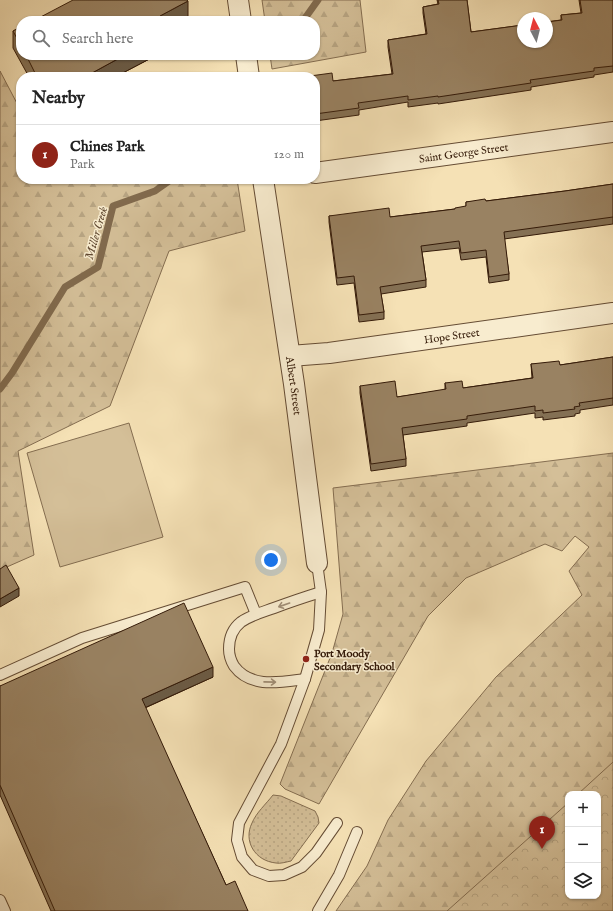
<!DOCTYPE html>
<html lang="en">
<head>
<meta charset="utf-8">
<style>
  :root { --surface:#fff; --page:#f6f6f6; --text:#222; --muted:#767676; --line:#e0e0e0; --accent:#8f2418 }
  body { margin:0; font-family:"IM FELL English",serif; background:var(--page); color:var(--text) }
  .controls { position:absolute; right:12px; bottom:12px; display:grid; overflow:hidden; border-radius:8px; box-shadow:0 1px 3px #0004 }
  .controls button { width:36px; height:36px; display:grid; place-items:center; padding:0; border:0; border-bottom:1px solid var(--line); background:var(--surface); color:var(--text); font:20px sans-serif }
  .compass { position:absolute; left:517px; top:12px; width:36px; height:36px; border-radius:50%; background:var(--surface); box-shadow:0 1px 3px #0004; rotate:353deg }
  .you { position:absolute; left:271px; top:560px; width:14px; height:14px; margin:-10px; border:3px solid #fff; border-radius:50%; background:#1a73e8; box-shadow:0 0 0 6px #1a73e833 }
  .badge { display:grid; place-items:center; width:26px; height:26px; border-radius:50%; background:var(--accent); color:#fff; font-size:13px; font-weight:700 }
  .pin { position:absolute; translate:-50% -33px; filter:drop-shadow(0 1px 2px #0008) }
  .pin::after { content:''; position:absolute; top:21px; width:14px; height:12px; background:inherit; clip-path:polygon(0 0,100% 0,50% 100%) }
  .list { margin:0; padding:0; list-style:none }
  h2 { display:flex; justify-content:space-between; align-items:center; height:52px; margin:0; padding:0 16px; font-size:17px }
  h2 small { font-size:13px; font-weight:400; color:var(--muted) }
  .list li { display:grid; grid-template-columns:26px 1fr auto; gap:12px; align-items:center; box-sizing:border-box; height:60px; padding:0 16px; border-top:1px solid var(--line) }
  .list b { display:block; font-size:15px; white-space:nowrap }
  .list p { margin:0; font-size:13px; white-space:nowrap; color:var(--muted) }
  .list em { font-size:13px; font-style:normal; color:var(--muted) }
  .icon { flex:none; width:22px; height:22px; fill:none; stroke:currentColor; stroke-width:2; stroke-linecap:round; stroke-linejoin:round }
  .map { position:relative; flex:none; width:613px; height:911px; overflow:hidden }
  .search { position:absolute; background:var(--surface); box-shadow:0 1px 3px #0004; left:16px; top:16px; width:304px; height:44px; display:flex; align-items:center; gap:10px; box-sizing:border-box; padding:0 14px; border-radius:16px; color:var(--muted); font-size:15px }
  .panel { position:absolute; background:var(--surface); box-shadow:0 1px 3px #0004; left:16px; top:72px; width:304px; height:112px; border-radius:16px }
  .map>svg:first-child { display:block }
  .grass { fill:url(#grass-dots); stroke:#846d50 }
  .forest { fill:url(#forest-firs); stroke:#846d50; fill-rule:evenodd }
  .park { fill:url(#park-crowns); stroke:#846d50 }
  .pitch { fill:#d4bf98; stroke:#846d50 }
  .lines { fill:none; stroke-linecap:round; stroke-linejoin:round }
  .stream { stroke:#816a4d; stroke-width:7 }
  .lane-casing { stroke:#654c34; stroke-width:12 }
  .street-casing { stroke:#654c34; stroke-width:22 }
  .lane { stroke:#f8eccf; stroke-width:10 }
  .street { stroke:#f8eccf; stroke-width:20 }
  .wall { fill:#847054; stroke:#351b09 }
  .shaded-wall { fill:#6b5b45; stroke:#351b09 }
  .building { fill:#998262; stroke:#351b09 }
  .oneway { stroke:#a08e76 }
  .poi-dot { fill:#8f2418; stroke:#f8eccf; stroke-width:1.5 }
  .labels { text-anchor:middle; stroke-width:3; stroke-linejoin:round; paint-order:stroke }
  .street-label { font-size:11px; fill:#351b09; stroke:#f8eccf }
  .poi-label { font-size:11px; font-weight:bold; fill:#351b09; stroke:#f8eccf; text-anchor:start }
  .water-label { font-size:12px; font-style:italic; fill:#614931; stroke:#f8eccf }
</style>
</head>
<body>
<div class="map">
<svg width="613" height="911" viewBox="0 0 613 911">
  <defs>
    <pattern id="grass-dots" width="8" height="8" patternUnits="userSpaceOnUse"><rect width="8" height="8" fill="#d4bf98"/><path d="M2 2h.1M6 6h.1" fill="none" stroke="#b7a482" stroke-width="1.8" stroke-linecap="round"/></pattern>
    <pattern id="forest-firs" width="22" height="20" patternUnits="userSpaceOnUse"><rect width="22" height="20" fill="#d4bf98"/><path d="M5 1l3.5 6h-7zM16 11l3.5 6h-7z" fill="#b7a482"/></pattern>
    <pattern id="park-crowns" width="20" height="18" patternUnits="userSpaceOnUse"><rect width="20" height="18" fill="#d4bf98"/><path d="M2 6a3 3 0 1 1 6 0M12 15a3 3 0 1 1 6 0" fill="none" stroke="#b7a482"/></pattern>
  </defs>
  <rect width="100%" height="100%" fill="#f5e1b5"/>
  <filter id="stains"><feTurbulence type="fractalNoise" baseFrequency=".005" numOctaves="4"/><feColorMatrix values="0 0 0 0 .2 0 0 0 0 .09 0 0 0 0 .02 0 0 0 .5 -.17"/></filter>
  <radialGradient id="worn" r=".72"><stop offset=".6" stop-color="#630" stop-opacity="0"/><stop offset="1" stop-color="#630" stop-opacity=".3"/></radialGradient>
  <!-- grass -->
  <path class="grass" d="M273,795l8,1 34,15 3,6 1,6 -28,38c-5,1 -11,3 -15,2 -21,-2 -33,-22 -24,-40 4,-10 14,-19 21,-28z"/>
  <!-- forest -->
  <g class="forest">
    <polygon points="262,0 360,0 366,52 272,69 270,55 315,55 315,21 265,21"/>
    <polygon points="0,71 21,111 21,179 237,179 245,231 169,251 110,406 18,451 34,555 0,570"/>
    <path d="M613,453v458h-277l31,-45 21,-46 38,-59 70,-84 86,-82 -13,-24 20,-24 -14,-11 -13,15 -17,-7 -79,34 -38,38 -109,188 -34,-15 -5,-5 52,-131 11,-39 -10,-126zM568,794h30v102h-30z"/>
  </g>
  <!-- park -->
  <polygon class="park" points="613,762 613,911 447,911 568,803 568,896 598,896 598,794 578,794"/>
  <!-- pitch -->
  <polygon class="pitch" points="129,423 163,537 60,567 27,453"/>
  <g class="lines">
    <!-- stream -->
    <g class="stream">
      <polyline points="303,21 318,0"/>
      <polyline points="0,389 12,373 65,287 98,267 113,206 155,191 172,179"/>
    </g>
    <!-- lane casing -->
    <g class="lane-casing">
      <g id="lane">
        <polyline points="317,563 321,592 319,630 305,679 281,744 239,823 237,840 242,857 253,870 269,876 284,875 302,867 316,853 337,823"/>
        <polyline points="0,675 82,638 245,587 256,614"/>
        <path d="M305,679c-24,3 -54,10 -71,-13 -3,-5 -5,-11 -5,-17 0,-11 3,-20 12,-27 10,-7 22,-10 33,-14 16,-6 31,-11 47,-16"/>
        <polyline points="0,900 5,911"/>
        <polyline points="318,911 339,875 357,832"/>
      </g>
    </g>
    <!-- street casing -->
    <g class="street-casing">
      <g id="street">
        <polyline points="238,0 241,21"/>
        <polyline points="246,55 249,77"/>
        <path id="s1" d="M315,173l298,-41"/>
        <path id="s2" d="M263,179l31,205 23,179"/>
        <path id="s3" d="M290,356l39,-3 284,-40"/>
      </g>
    </g>
    <!-- lane -->
    <use href="#lane" class="lane"/>
    <!-- street -->
    <use href="#street" class="street"/>
  </g>
  <!-- wall -->
  <g class="wall">
    <polygon points="437,0 467,0 471,32 561,20 561,15 581,13 579,0 613,0 613,72 594,75 594,77 531,87 531,90 438,104 438,103 408,107 408,102 359,110 359,115 315,121 315,77 333,81 392,74 388,47 388,40 426,34 423,13 423,7 438,4"/>
    <polygon points="21,27 21,55 157,55 115,77 29,77 13,48 13,31"/>
    <polygon points="613,184 613,224 504,239 509,274 509,280 489,283 486,257 461,260 459,248 422,252 426,280 426,287 381,294 384,312 384,319 359,322 354,283 337,285 329,222 329,216 390,217 455,209 466,207 466,202 486,201 565,191"/>
    <polygon points="613,357 613,405 580,410 580,413 575,414 575,416 543,420 543,417 535,418 535,413 467,423 467,426 403,435 406,459 406,466 371,471 360,393 360,386 397,397 445,390 445,383 463,388 532,378 531,364 560,365"/>
    <polygon points="213,677 145,708 226,885 248,911 51,911 0,795 0,686"/>
  </g>
  <!-- shaded-wall -->
  <g class="shaded-wall">
    <polygon points="188,1 188,17 181,21 160,21 160,16"/>
    <polygon points="125,55 157,55 115,77 92,77 92,73"/>
    <polygon points="19,588 19,596 0,607 0,599"/>
    <polygon points="213,667 213,677 142,709 142,699"/>
  </g>
  <!-- building -->
  <g class="building">
    <polygon points="73,0 187,0 188,1 160,16 163,21 33,21"/>
    <polygon points="438,0 467,0 471,32 523,25 523,42 547,42 547,22 562,20 561,15 582,13 580,0 613,0 613,66 594,68 594,71 530,80 531,83 438,97 438,96 408,100 408,96 358,103 359,108 315,114 315,77 310,77 310,76 332,73 333,81 393,74 388,40 427,34 423,7 439,4"/>
    <polygon points="21,27 21,46 13,31"/>
    <polygon points="26,55 125,55 92,73 94,77 30,77 30,76 35,73"/>
    <polygon points="613,184 613,217 504,232 509,274 489,277 486,250 461,253 459,241 421,246 426,280 380,287 384,312 359,315 354,276 337,278 329,216 389,208 390,217 455,209 455,208 466,206 466,202 485,199 486,201 565,191"/>
    <polygon points="613,357 613,398 579,403 580,406 574,407 575,409 543,413 543,410 535,411 535,406 467,416 467,419 402,428 406,459 371,464 360,386 395,381 397,397 446,389 445,383 462,381 463,388 533,378 531,364 559,361 560,365"/>
    <polygon points="6,565 19,588 0,599 0,569"/>
    <polygon points="184,603 213,667 142,699 226,885 235,881 248,911 55,911 0,785 0,686"/>
  </g>
  <!-- one-way arrows -->
  <defs><path id="oneway-shaft" d="M-6 0H5M1.5-3L5.5 0L1.5 3" fill="none" stroke-width="1.6" stroke-linecap="round" stroke-linejoin="round"/></defs>
  <g class="oneway">
    <use href="#oneway-shaft" transform="translate(284 605) rotate(161)"/>
    <use href="#oneway-shaft" transform="translate(270 682) rotate(1)"/>
  </g>
  <!-- markers -->
  <circle class="poi-dot" cx="306" cy="659" r="4"/>
  <g class="labels">
    <!-- street labels -->
    <g class="street-label">
      <text dy="4" stroke="none"><textPath href="#s1" startOffset="150">Saint George Street</textPath></text>
      <text dy="4" stroke="none"><textPath href="#s3" startOffset="163">Hope Street</textPath></text>
      <text dy="4" stroke="none"><textPath href="#s2" startOffset="209">Albert Street</textPath></text>
    </g>
    <!-- poi labels -->
    <g class="poi-label">
      <text x="314" y="657">Port Moody<tspan x="314" dy="13">Secondary School</tspan></text>
    </g>
    <!-- water labels -->
    <g class="water-label">
      <text transform="translate(96 233) rotate(-74)" y="4">Miller Creek</text>
    </g>
  </g>
  <rect width="100%" height="100%" filter="url(#stains)"/>
  <rect width="100%" height="100%" fill="url(#worn)"/>
</svg>
<div class="controls">
<button>+</button>
<button>−</button>
<button><svg class="icon" aria-label="layers" viewBox="0 0 24 24"><path d="M12 4l9 5-9 5-9-5zM3 14l9 5 9-5"/></svg></button>
</div>
<svg class="compass" viewBox="-18 -18 36 36"><path d="M0-13l5 13h-10z" fill="#e53935"/><path d="M0 13l5-13h-10z" fill="#767676"/></svg>
<div class="you"></div>
<div class="pin badge" style="left:542px;top:849px">1</div>
<div class="search"><svg class="icon" aria-label="search" viewBox="0 0 24 24"><circle cx="10" cy="10" r="6"/><path d="M15 15l6 6"/></svg>Search here</div>
<section class="panel">
<h2>Nearby<small></small></h2>
<ul class="list">
<li><span class="badge">1</span><div><b>Chines Park</b><p>Park</p></div><em>120 m</em></li>
</ul>
</section>
</div>
</body>
</html>
